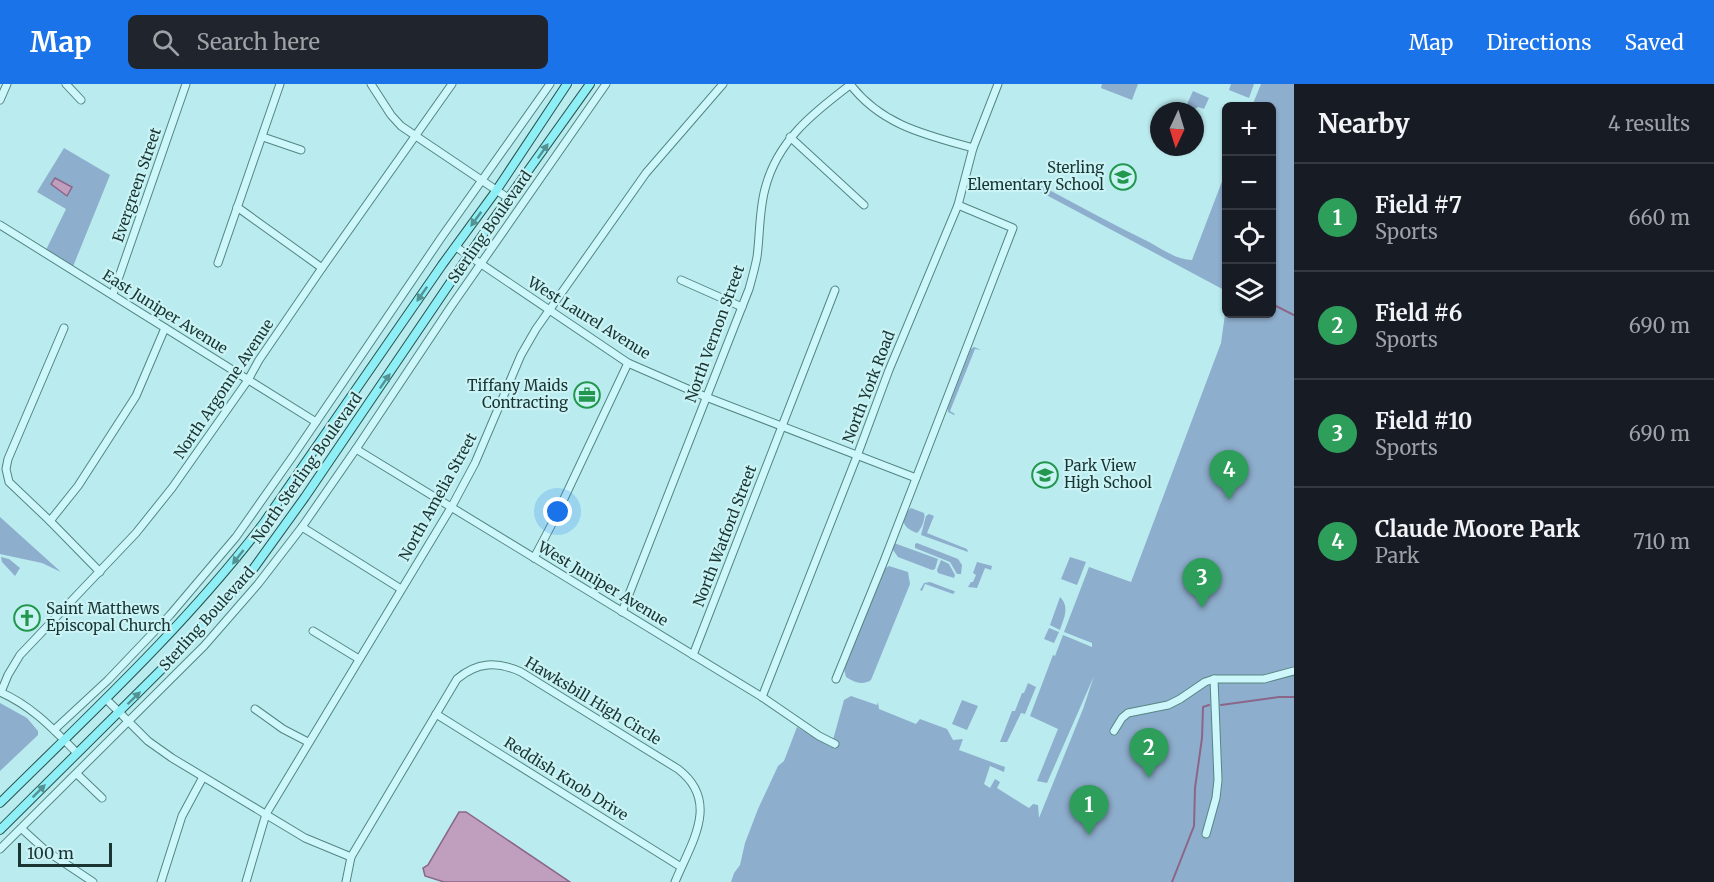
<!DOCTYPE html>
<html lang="en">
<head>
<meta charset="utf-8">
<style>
  :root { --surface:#171b24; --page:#20242c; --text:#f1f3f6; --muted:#9ea1a6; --line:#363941; --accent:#1a73e8 }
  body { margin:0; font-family:Merriweather,serif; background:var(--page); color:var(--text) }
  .controls { position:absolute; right:18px; top:18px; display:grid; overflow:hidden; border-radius:9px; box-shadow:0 2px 4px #0004 }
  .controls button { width:54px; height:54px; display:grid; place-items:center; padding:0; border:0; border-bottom:2px solid var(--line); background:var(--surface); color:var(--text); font:30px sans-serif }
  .compass { position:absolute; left:1150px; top:18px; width:54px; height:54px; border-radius:50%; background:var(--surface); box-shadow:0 2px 4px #0004; rotate:184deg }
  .scale { position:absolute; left:18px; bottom:15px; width:94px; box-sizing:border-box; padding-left:6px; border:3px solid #1a3431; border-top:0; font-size:16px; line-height:21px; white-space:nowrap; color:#1a3431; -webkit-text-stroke:4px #caf3f6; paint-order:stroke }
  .you { position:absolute; left:558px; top:428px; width:21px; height:21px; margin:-15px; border:4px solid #fff; border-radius:50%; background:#1a73e8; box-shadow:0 0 0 9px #1a73e833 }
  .badge { display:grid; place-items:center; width:39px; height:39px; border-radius:50%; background:var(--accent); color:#fff; font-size:20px; font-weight:700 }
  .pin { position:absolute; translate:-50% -50px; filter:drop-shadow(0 2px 3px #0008) }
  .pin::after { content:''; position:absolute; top:32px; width:21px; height:18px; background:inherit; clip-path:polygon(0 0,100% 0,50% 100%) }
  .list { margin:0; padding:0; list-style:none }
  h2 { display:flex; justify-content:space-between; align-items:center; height:78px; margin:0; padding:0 24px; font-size:26px }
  h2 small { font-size:20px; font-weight:400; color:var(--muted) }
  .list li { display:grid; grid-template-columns:39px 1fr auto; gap:18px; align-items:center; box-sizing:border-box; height:108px; padding:0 24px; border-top:2px solid var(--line) }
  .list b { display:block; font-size:22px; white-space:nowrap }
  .list p { margin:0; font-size:20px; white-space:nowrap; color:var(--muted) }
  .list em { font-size:20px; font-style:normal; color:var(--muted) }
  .icon { flex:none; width:33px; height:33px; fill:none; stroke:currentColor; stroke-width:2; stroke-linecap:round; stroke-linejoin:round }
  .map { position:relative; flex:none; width:1294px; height:798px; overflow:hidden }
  header { display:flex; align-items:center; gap:36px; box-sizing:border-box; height:84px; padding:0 30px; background:var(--accent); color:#fff }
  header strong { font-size:28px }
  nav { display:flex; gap:33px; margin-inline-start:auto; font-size:21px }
  .search { width:420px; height:54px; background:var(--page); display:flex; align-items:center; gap:15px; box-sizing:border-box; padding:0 21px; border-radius:9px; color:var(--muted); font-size:22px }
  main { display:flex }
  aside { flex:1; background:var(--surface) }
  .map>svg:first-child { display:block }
  .green { fill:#8eaecd }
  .water { fill:#bf9fbd; stroke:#8c6688; stroke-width:1.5 }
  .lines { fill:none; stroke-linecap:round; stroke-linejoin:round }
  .stream { stroke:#8c6688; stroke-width:2 }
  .minor-casing { stroke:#548681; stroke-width:9 }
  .major-casing { stroke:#29534c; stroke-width:10 }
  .minor { stroke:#cdf7fa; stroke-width:7 }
  .major { stroke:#8eeff6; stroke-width:8 }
  .oneway { fill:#549294 }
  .labels { text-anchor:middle; stroke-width:4.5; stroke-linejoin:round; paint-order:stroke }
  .poi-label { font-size:15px; fill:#1a3431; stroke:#caf3f6; text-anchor:end }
  .street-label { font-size:15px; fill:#1a3431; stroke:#caf3f6 }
</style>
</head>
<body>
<header>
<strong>Map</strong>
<div class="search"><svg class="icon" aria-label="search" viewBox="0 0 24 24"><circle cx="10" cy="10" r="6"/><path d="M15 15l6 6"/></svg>Search here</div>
<nav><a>Map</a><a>Directions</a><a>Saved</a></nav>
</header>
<main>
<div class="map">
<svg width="1294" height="798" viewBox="0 0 1294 798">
  <rect width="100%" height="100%" fill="#baebef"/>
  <!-- green -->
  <g class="green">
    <polygon points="1102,0 1138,0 1132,16 1101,4"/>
    <polygon points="1231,0 1254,0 1249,14 1229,6"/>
    <polygon points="1261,0 1294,0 1294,798 731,798 734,789 740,781 745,759 758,725 778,682 784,677 797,643 831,663 844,616 851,612 877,621 878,618 879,625 916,640 920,635 947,645 953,656 963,655 959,666 1005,683 1004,688 990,682 984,700 990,704 995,695 1000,698 997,704 1029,724 1033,720 1038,721 1039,734 1083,625 1094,592 1047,699 1037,697 1058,645 1030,632 1053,571 1055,572 1063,551 1092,563 1092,559 1064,548 1089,483 1131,498 1221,259 1226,223 1226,230 1272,230 1272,22 1252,22"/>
    <polygon points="1193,7 1209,14 1204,25 1198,23 1192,27 1184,27"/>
    <polygon points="64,64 110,91 72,185 45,168 66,125 37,108"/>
    <path d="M1226,87v120l-204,-109 -2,-3 3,-2 17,8c36,19 72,39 109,57 13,7 28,18 43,18z"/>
    <polygon points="974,263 981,266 975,265 950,327 955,330 954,331 948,328 948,324 971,265"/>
    <path d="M911,424l13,5c2,5 -3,17 -7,20 -14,-5 -19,-14 -6,-25z"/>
    <polygon points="929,430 934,432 927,449 967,465 968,468 921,451 926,432"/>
    <polygon points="0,433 61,488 42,479 0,470"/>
    <polygon points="894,459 938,475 935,485 932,486 898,473 893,466"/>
    <polygon points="917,459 958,475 962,481 961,490 957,490 950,478 915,464 915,460"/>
    <polygon points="1,473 9,475 20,484 15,492 2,478"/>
    <polygon points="1070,473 1086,478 1077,501 1061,495"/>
    <polygon points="941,476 949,480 955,491 954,494 938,489 937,486"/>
    <polygon points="977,478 992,482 991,486 985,484 977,504 968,503 971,498 973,498 976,491 973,489"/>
    <path d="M889,482l19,6 2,12 -39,96c-9,6 -17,2 -25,-3l-2,-8 40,-100z"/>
    <polygon points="930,498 954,507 955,508 953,510 925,500 922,507 920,506 924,499"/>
    <path d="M1060,513c10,10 4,21 0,33l-10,-5z"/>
    <polygon points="1049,544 1059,548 1054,559 1044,555"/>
    <polygon points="1028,599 1036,603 1025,630 1021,629 1007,658 1000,658 1012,627 1015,627 1022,609 1024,609"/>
    <polygon points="962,616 978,622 967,646 952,640"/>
    <polygon points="0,619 27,634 38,647 38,651 0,687"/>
  </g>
  <!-- water -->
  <g class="water">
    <polygon points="55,94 72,103 67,112 51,100"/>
    <polygon points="459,728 466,728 570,798 444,798 425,792 423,784 428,781"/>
  </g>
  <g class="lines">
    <!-- stream -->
    <g class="stream">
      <polyline points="1272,220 1294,231"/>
      <polyline points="1221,621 1279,613 1294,613"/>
      <polyline points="1172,798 1194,742 1195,704 1202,654 1203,623 1209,621"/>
    </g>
    <!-- minor casing -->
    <g class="minor-casing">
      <g id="minor">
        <polyline points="66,0 81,16"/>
        <polyline points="371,0 391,31 401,42 508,114"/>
        <path d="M850,0c31,41 76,51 123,64"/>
        <polyline points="0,16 7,0"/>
        <polyline points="263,53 301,66"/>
        <polyline points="790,53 864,121"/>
        <polyline points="237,123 322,184"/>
        <polyline points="0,141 316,338"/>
        <polyline points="456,163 628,279 706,313 916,394"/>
        <polyline points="218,179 280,0"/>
        <polyline points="681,196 742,223"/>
        <polyline points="113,210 186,0"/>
        <polyline points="64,244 8,375 6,385 9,398 50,437 100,488"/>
        <polyline points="356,365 762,613 819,652 835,660"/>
        <polyline points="50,437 78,402 136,312 165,244"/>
        <polyline points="302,443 401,505"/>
        <polyline points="534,474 553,438 628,279"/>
        <path d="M622,528l127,-323c3,-11 6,-21 8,-32 3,-22 2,-46 8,-68 12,-48 48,-76 85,-104"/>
        <polyline points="313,547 359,575"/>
        <polyline points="693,571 835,206"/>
        <polyline points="836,595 884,477 1013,144 958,121"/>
        <path d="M0,608c32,14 53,37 77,61"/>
        <polyline points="1,608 8,591 20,571 136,449 172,404 248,296 259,276 322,184 452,0"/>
        <polyline points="762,613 857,372 889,286 958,121 973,64 998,0"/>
        <polyline points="106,615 148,657 172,674 305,754 351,773"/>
        <polyline points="255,625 283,645 308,658"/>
        <polyline points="436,630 681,783"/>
        <polyline points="54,646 108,596 170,531 236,453 293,372 441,154 550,0"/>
        <polyline points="1114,647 1122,634 1128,629 1168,621 1180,615 1205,598 1214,595 1264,595 1294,587"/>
        <polyline points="77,690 102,714"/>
        <polyline points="22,745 45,766 93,798"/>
        <polyline points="1206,750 1216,714 1218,696 1214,595"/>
        <polyline points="0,765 204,562 258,500 302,443 356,365 450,224 606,0"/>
        <polyline points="161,798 182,732 203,693"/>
        <polyline points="246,798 266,730 452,422 475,379 521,271 536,245 646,89 723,0"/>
        <path d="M346,798l5,-25 106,-178c20,-17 40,-18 64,-7l157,97c43,33 13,74 -3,113"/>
      </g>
    </g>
    <!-- major casing -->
    <g class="major-casing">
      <g id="major">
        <path d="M0,719c91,-90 185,-177 263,-279l179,-259 54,-74 71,-107"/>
        <polyline points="0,746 168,579 251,488 305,413 488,143 590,0"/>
      </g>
    </g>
    <!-- minor -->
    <use href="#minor" class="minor"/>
    <!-- major -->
    <use href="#major" class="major"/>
  </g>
  <!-- one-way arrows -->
  <defs><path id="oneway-solid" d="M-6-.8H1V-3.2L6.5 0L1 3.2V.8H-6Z" transform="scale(1.5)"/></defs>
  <g class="oneway">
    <use href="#oneway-solid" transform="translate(543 67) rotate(-55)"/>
    <use href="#oneway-solid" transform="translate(476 135) rotate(126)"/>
    <use href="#oneway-solid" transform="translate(422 210) rotate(125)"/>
    <use href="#oneway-solid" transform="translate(385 297) rotate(-55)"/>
    <use href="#oneway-solid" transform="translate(238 473) rotate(128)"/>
    <use href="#oneway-solid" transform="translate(134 614) rotate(-44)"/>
    <use href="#oneway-solid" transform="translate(39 707) rotate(-45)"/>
  </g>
  <!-- icons -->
  <defs>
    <g id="school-ring" transform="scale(1.35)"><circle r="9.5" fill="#caf3f6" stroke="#22974d" stroke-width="1.5"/><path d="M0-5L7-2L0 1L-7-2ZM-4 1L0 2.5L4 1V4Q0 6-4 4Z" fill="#22974d"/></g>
    <g id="office-ring" transform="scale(1.35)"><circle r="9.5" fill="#caf3f6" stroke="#22974d" stroke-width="1.5"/><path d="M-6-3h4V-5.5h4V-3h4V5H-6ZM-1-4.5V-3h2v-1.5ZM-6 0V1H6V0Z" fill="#22974d"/></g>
    <g id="church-ring" transform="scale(1.35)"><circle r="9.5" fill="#caf3f6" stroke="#22974d" stroke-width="1.5"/><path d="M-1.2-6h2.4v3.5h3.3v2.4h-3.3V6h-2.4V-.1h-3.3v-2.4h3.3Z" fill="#22974d"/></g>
  </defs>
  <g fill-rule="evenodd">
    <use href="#school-ring" x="1123" y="93"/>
    <use href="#office-ring" x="587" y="311"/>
    <use href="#school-ring" x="1045" y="391"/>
    <use href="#church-ring" x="27" y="534"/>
  </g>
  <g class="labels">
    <!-- poi labels -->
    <g class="poi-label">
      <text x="1104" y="89">Sterling<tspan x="1104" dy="17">Elementary School</tspan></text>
      <text x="568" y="307">Tiffany Maids<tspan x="568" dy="17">Contracting</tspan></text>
      <text x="1064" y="387" text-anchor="start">Park View<tspan x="1064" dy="17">High School</tspan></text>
      <text x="46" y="530" text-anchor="start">Saint Matthews<tspan x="46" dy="17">Episcopal Church</tspan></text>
    </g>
    <!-- street labels -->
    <g class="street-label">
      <text transform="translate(137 101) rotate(-71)" y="5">Evergreen Street</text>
      <text transform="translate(490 143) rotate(-55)" y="5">Sterling Boulevard</text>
      <text transform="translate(165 228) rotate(32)" y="5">East Juniper Avenue</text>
      <text transform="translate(589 234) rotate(32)" y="5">West Laurel Avenue</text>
      <text transform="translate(715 250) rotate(-70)" y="5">North Vernon Street</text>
      <text transform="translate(869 303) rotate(-69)" y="5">North York Road</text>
      <text transform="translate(224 305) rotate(-56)" y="5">North Argonne Avenue</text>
      <text transform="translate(307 384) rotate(-55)" y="5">North Sterling Boulevard</text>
      <text transform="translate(438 413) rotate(-61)" y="5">North Amelia Street</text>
      <text transform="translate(725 452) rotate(-69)" y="5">North Watford Street</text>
      <text transform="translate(603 500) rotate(31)" y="5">West Juniper Avenue</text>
      <text transform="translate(207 535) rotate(-48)" y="5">Sterling Boulevard</text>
      <text transform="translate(593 617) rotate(31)" y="5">Hawksbill High Circle</text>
      <text transform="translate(566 695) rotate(32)" y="5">Reddish Knob Drive</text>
    </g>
  </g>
</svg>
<div class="controls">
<button>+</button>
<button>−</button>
<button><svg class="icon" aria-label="locate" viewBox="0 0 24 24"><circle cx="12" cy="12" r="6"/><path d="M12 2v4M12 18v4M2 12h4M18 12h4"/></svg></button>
<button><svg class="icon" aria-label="layers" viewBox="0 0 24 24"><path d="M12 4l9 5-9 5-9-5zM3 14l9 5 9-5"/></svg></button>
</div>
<svg class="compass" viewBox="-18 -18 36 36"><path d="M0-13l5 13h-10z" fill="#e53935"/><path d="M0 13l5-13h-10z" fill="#9ea1a6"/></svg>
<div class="scale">100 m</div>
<div class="you"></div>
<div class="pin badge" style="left:1089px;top:751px;background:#2e9e5b">1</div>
<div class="pin badge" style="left:1149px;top:694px;background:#2e9e5b">2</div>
<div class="pin badge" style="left:1202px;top:524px;background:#2e9e5b">3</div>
<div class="pin badge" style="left:1229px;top:416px;background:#2e9e5b">4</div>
</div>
<aside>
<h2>Nearby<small>4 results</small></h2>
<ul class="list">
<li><span class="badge" style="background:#2e9e5b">1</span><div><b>Field #7</b><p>Sports</p></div><em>660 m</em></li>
<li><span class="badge" style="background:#2e9e5b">2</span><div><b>Field #6</b><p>Sports</p></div><em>690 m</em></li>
<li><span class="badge" style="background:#2e9e5b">3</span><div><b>Field #10</b><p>Sports</p></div><em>690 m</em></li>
<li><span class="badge" style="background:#2e9e5b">4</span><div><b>Claude Moore Park</b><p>Park</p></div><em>710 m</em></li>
</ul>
</aside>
</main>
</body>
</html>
